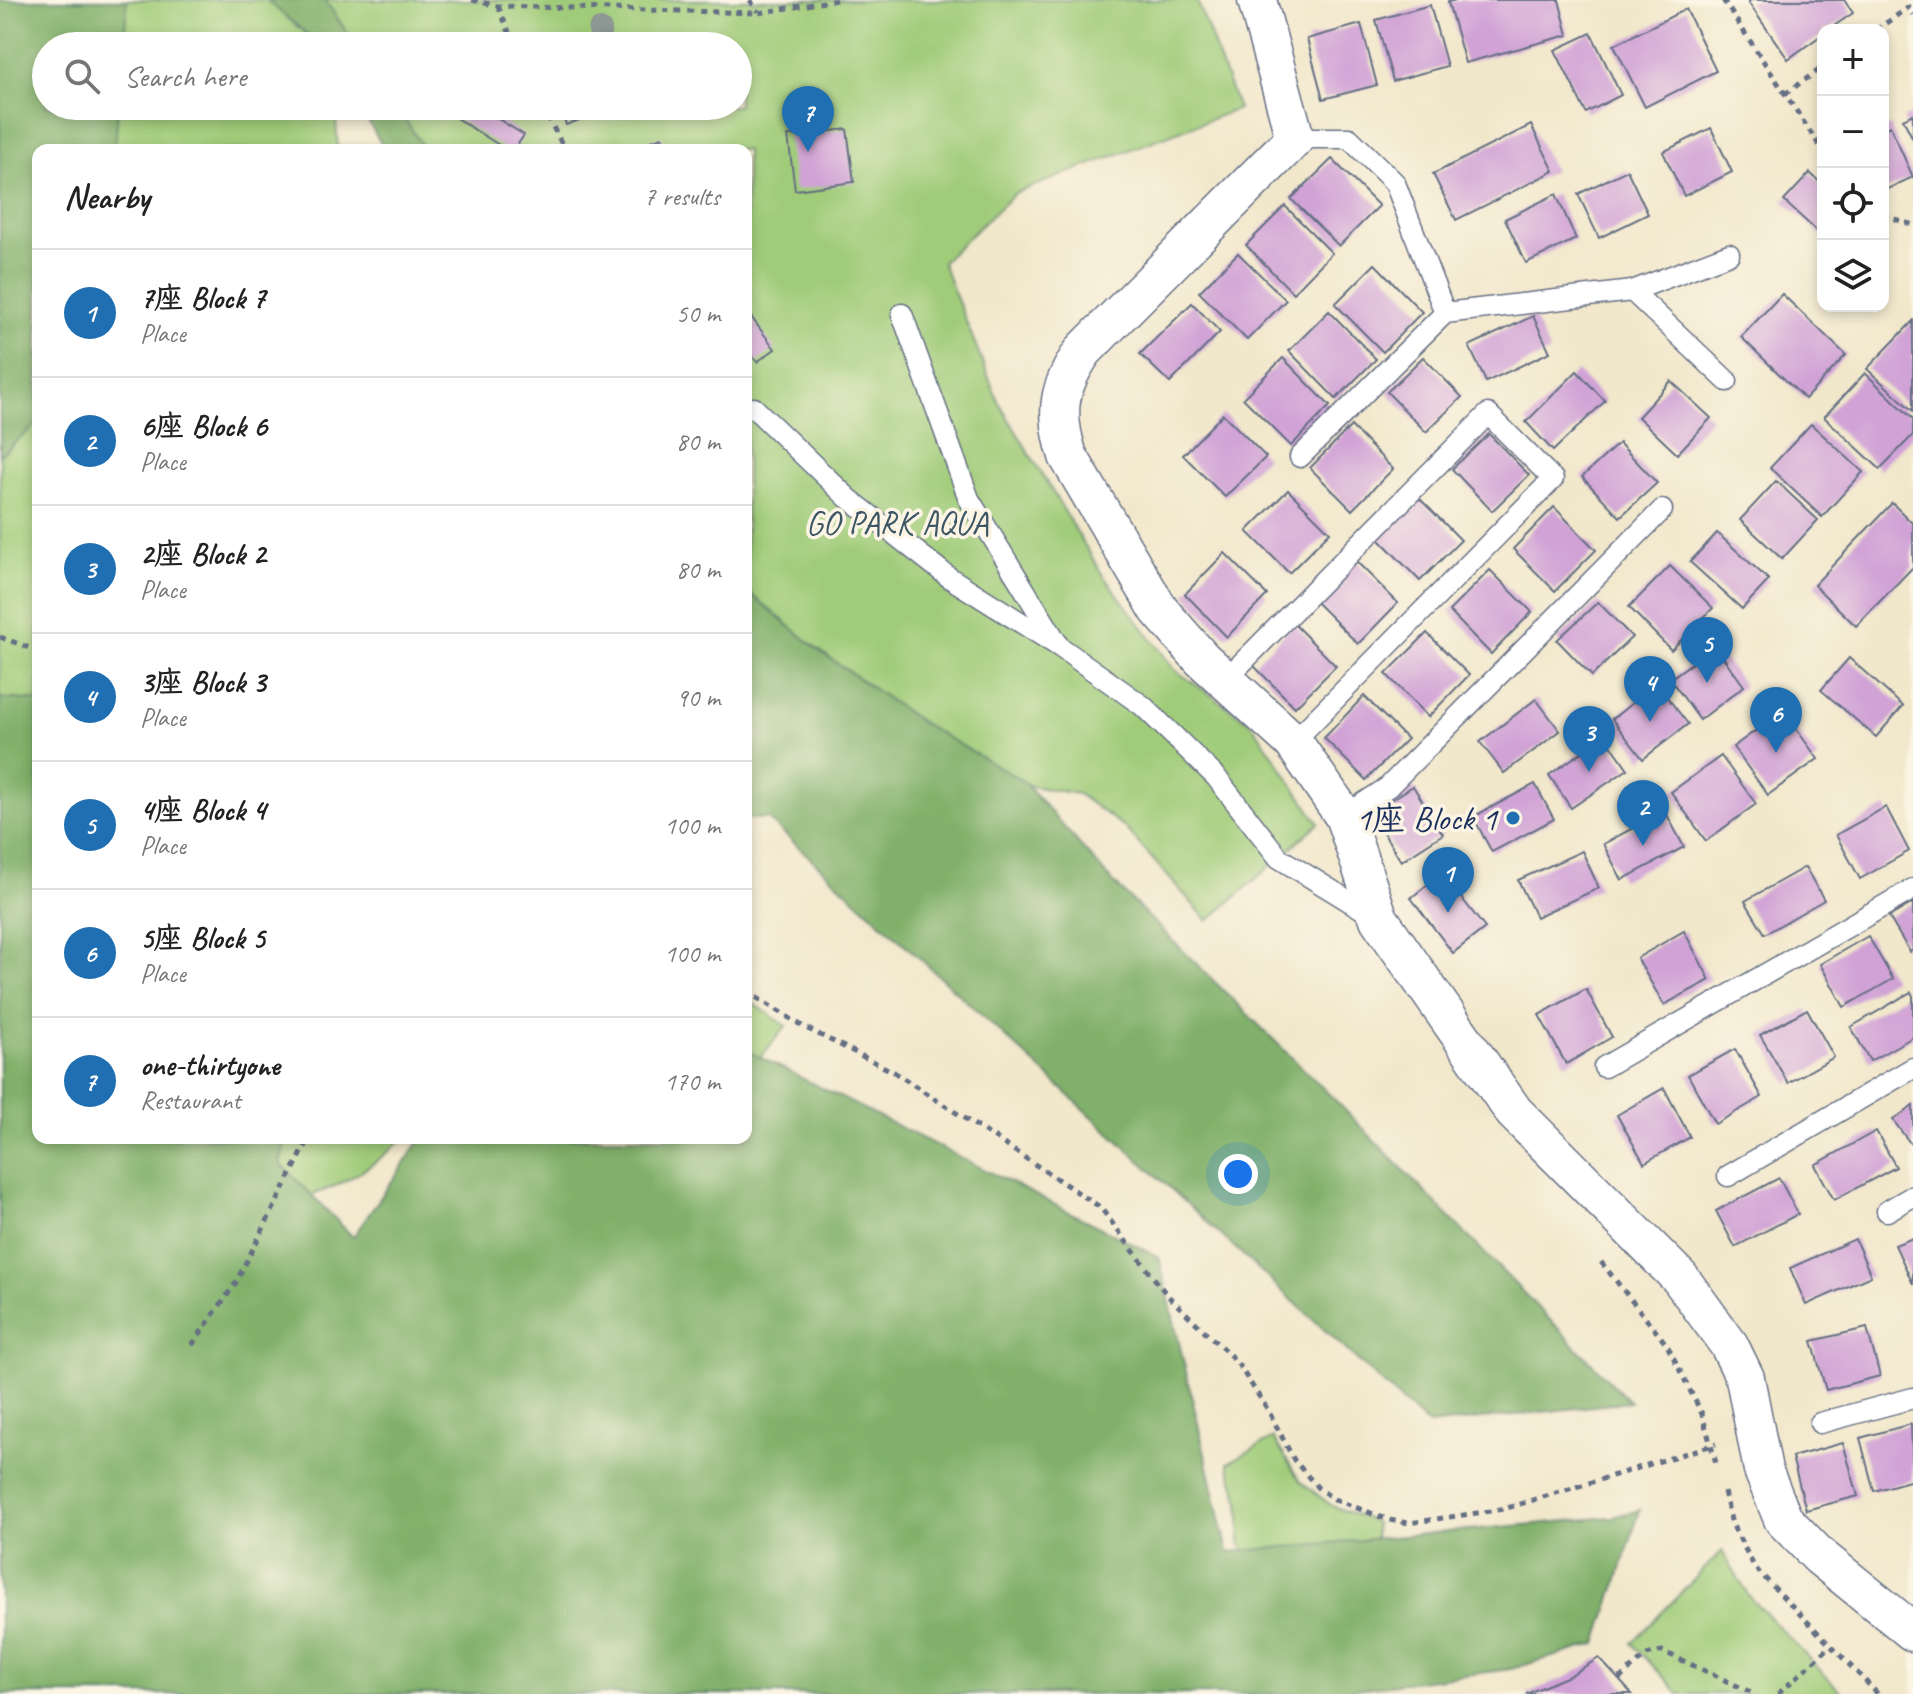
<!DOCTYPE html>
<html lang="en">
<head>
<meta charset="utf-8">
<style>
  :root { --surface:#fff; --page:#f2f2f2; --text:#222; --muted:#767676; --line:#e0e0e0; --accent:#1f6fb2 }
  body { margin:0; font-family:Caveat,"LXGW WenKai TC",sans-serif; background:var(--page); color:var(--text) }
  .controls { position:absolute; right:24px; top:24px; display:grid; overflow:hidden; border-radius:16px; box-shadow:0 4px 12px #0003 }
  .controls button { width:72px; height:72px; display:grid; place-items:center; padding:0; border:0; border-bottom:2px solid var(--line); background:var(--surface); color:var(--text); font:40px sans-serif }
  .you { position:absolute; left:1238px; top:1174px; width:28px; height:28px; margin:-20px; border:6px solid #fff; border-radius:50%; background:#1a73e8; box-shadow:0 0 0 12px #1a73e833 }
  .badge { display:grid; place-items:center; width:52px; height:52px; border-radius:50%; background:var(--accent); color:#fff; font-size:26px; font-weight:700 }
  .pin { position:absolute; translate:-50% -66px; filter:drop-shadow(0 2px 4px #0008) }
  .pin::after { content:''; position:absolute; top:42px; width:28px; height:24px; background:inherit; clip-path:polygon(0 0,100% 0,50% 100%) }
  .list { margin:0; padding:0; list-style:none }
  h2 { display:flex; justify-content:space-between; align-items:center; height:104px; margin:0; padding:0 32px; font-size:34px }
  h2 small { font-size:26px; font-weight:400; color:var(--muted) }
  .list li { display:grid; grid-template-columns:52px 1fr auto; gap:24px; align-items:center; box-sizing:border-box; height:128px; padding:0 32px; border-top:2px solid var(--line) }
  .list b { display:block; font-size:30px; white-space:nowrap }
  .list p { margin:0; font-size:26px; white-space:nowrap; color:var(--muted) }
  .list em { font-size:26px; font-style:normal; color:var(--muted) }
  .icon { flex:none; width:44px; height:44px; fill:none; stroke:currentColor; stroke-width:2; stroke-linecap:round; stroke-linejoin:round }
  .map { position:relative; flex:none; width:1913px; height:1694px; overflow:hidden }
  .search { position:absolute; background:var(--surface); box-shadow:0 4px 12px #0003; left:32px; top:32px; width:720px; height:88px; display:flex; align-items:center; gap:20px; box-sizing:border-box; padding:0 28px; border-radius:44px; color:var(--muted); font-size:30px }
  .panel { position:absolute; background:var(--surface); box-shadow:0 4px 12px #0003; left:32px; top:144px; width:720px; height:1000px; border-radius:16px }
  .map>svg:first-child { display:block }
  .green { fill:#a0cc79; stroke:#5e7e6c; stroke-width:2 }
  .forest { fill:#80b069; stroke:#4e7064; stroke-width:2 }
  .building { fill:#d0a2d6 }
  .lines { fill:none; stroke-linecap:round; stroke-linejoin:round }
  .service-casing { stroke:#666f84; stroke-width:23 }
  .minor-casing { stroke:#666f84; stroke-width:41 }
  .path { stroke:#666f84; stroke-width:5; stroke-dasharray:6 6; stroke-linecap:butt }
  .service { stroke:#fff; stroke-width:20 }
  .minor { stroke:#fff; stroke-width:38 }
  .tree { fill:#8d9793 }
  .poi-dot { fill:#1f6fb2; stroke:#fcf5e5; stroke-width:3 }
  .labels { text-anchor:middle; stroke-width:7; stroke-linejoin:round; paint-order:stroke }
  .park-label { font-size:34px; fill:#3c5665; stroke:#fcf5e5 }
  .poi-label { font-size:34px; fill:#1b2f5e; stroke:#fcf5e5; text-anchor:end }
</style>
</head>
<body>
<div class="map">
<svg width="1913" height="1694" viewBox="0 0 1913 1694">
  <rect width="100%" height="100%" fill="#fcf5e5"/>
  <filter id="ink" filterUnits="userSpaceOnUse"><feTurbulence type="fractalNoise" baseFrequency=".0125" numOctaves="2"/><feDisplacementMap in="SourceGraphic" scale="16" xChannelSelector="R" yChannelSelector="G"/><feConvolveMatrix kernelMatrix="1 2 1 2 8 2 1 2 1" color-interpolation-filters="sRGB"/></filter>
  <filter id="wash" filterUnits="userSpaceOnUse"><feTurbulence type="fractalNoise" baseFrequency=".006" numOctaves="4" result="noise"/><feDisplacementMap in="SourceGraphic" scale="32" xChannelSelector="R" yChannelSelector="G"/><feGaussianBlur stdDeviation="1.8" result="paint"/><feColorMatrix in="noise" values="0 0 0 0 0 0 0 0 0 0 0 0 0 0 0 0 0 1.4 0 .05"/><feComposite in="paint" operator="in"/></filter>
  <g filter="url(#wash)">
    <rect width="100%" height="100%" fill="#f1e7cb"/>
    <!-- green -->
    <g class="green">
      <polygon points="0,0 297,0 317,46 46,46 46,106 335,106 338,150 38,150 38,795 0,777"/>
      <polygon points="325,0 1197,0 1238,109 1015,193 942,262 999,403 1102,574 1175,670 1252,724 1319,823 1208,921 1124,827 1078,794 1031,786 922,723 817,649 746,590 746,150 425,150 396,106 738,106 738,46 356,46"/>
      <polygon points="746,998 786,1026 746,1075"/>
      <path d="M250,1138h154c-42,39 -76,55 -131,68z"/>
      <polygon points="1273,1438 1300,1481 1332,1506 1375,1522 1376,1556 1253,1563 1240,1543 1240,1502 1228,1463"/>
      <polygon points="1722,1551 1748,1595 1843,1694 1679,1694 1632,1643"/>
    </g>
    <!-- forest -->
    <g class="forest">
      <polygon points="0,0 127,0 124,46 46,46 46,106 118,106 115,150 38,150 38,423 0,455"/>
      <polygon points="266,0 325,0 356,46 321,46"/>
      <polygon points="359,106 396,106 425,150 385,150"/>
      <polygon points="746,590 817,649 922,723 1023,781 1112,881 1335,1100 1630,1402 1428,1425 768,819 746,819"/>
      <polygon points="0,698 38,701 38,1138 287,1138 280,1163 353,1237 422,1138 746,1138 746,1050 1159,1257 1228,1552 1612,1517 1640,1510 1597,1644 1511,1669 1319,1694 0,1694"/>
    </g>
    <g id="blocks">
      <!-- building -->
      <g class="building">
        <polygon points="1456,0 1559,0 1568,35 1465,63 1448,2"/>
        <polygon points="1751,0 1844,0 1853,13 1828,30 1823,30 1823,34 1788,59 1748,2"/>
        <polygon points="1430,5 1447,66 1393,81 1376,20"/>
        <polygon points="1686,9 1716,71 1645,107 1614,45"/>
        <polygon points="1361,24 1377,85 1323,99 1307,39"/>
        <polygon points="1591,33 1621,95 1586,113 1555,50"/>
        <polygon points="437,106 477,106 524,135 514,150 507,150"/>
        <polygon points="560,106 584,106 588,117 566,125"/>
        <polygon points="1913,114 1913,139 1903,119"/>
        <polygon points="1531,125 1554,171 1456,220 1433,174"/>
        <polygon points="1890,126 1913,177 1883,191 1883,129"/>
        <polygon points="1711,128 1732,172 1684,196 1663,152"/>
        <polygon points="847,129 854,182 795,190 788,136"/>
        <polygon points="662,137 667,150 642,150 640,145"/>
        <polygon points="1332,159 1379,206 1339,246 1291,199"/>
        <polygon points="1627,170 1648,214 1599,238 1578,194"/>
        <polygon points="1810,173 1823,185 1823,237 1784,201"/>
        <polygon points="1556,194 1576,239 1526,263 1505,219"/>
        <polygon points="1285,206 1332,253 1293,293 1246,245"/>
        <polygon points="1238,253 1286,300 1247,340 1199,292"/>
        <polygon points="1375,264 1422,312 1383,352 1335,304"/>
        <polygon points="1782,294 1846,355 1805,399 1741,337"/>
        <polygon points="1192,303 1220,332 1170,383 1140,354"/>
        <polygon points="746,310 775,349 757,362 746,348"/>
        <polygon points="1329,311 1376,359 1336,399 1289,351"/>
        <polygon points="1533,316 1550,352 1486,382 1469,346"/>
        <polygon points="1913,321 1913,411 1867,369"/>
        <polygon points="1423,357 1462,397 1426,432 1387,392"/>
        <polygon points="1283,358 1330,406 1291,446 1243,398"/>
        <polygon points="1577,371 1605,401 1553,451 1526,422"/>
        <polygon points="1865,373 1913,419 1913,435 1880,469 1824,417"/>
        <polygon points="1671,381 1711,418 1677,454 1638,417"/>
        <polygon points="1223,414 1266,457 1225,497 1183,455"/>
        <polygon points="1811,424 1863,472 1822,517 1770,468"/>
        <polygon points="1351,426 1393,469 1352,510 1310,468"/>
        <polygon points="1489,434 1529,475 1492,511 1452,469"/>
        <polygon points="1619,443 1657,483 1620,517 1582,477"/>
        <polygon points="1776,481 1818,520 1782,559 1740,520"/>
        <polygon points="1288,490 1330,532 1289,573 1247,531"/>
        <polygon points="1419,498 1461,540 1420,581 1378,538"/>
        <polygon points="1892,503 1913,524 1913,567 1856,626 1814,585"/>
        <polygon points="1554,507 1596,550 1555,591 1513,549"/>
        <polygon points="1717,533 1769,580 1742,609 1690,562"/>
        <polygon points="1225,553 1267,595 1227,637 1185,594"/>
        <polygon points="1356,561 1398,603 1358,644 1316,602"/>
        <polygon points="1670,566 1713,608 1671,650 1629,607"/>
        <polygon points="1490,570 1532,612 1491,654 1449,611"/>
        <polygon points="1598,602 1632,637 1592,676 1557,640"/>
        <polygon points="1294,624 1336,666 1295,707 1253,665"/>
        <polygon points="1427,633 1469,675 1428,717 1386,674"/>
        <polygon points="1715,646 1744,686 1700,720 1670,679"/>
        <polygon points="1849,658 1903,706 1876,737 1821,690"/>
        <polygon points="1657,684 1688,724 1643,759 1612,719"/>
        <polygon points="1364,696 1407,739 1366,780 1324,738"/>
        <polygon points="1536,699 1560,731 1504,773 1480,742"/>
        <polygon points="1783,711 1818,759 1768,795 1733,747"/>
        <polygon points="1605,736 1628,769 1571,808 1549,775"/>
        <polygon points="1721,756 1756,804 1706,841 1671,792"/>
        <polygon points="1535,784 1554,819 1492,852 1473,817"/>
        <polygon points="1413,786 1443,834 1401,861 1371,813"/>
        <polygon points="1886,807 1909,851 1860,879 1836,835"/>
        <polygon points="1665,811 1684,847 1622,880 1603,844"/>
        <polygon points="1582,851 1599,888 1536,917 1518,880"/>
        <polygon points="1805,867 1824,900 1765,934 1745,901"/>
        <polygon points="1442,873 1485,928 1453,953 1411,898"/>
        <polygon points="1913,903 1913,950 1910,952 1889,917"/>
        <polygon points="1684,931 1710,980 1664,1005 1637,958"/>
        <polygon points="1868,936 1893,979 1844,1007 1820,964"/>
        <polygon points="1586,989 1612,1037 1566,1064 1539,1015"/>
        <polygon points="1911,992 1913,996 1913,1037 1870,1061 1851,1027"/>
        <polygon points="1807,1009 1834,1057 1788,1083 1760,1035"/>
        <polygon points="1735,1049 1762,1097 1715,1124 1688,1075"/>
        <polygon points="1664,1088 1690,1137 1644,1163 1617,1115"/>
        <polygon points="1913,1106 1913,1147 1893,1120"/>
        <polygon points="1876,1131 1896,1167 1834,1200 1815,1165"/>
        <polygon points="1779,1178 1798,1214 1735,1247 1716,1211"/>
        <polygon points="1913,1238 1913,1284 1895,1245"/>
        <polygon points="1855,1239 1871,1276 1806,1305 1790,1268"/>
        <polygon points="1867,1328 1880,1376 1826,1390 1812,1341"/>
        <polygon points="1911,1424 1913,1480 1874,1491 1860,1438"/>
        <polygon points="1843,1443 1858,1496 1806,1510 1792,1457"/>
        <polygon points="1599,1658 1632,1694 1526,1694 1569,1676"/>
      </g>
    </g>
  </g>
  <g filter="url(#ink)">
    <use href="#blocks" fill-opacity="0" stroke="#666f84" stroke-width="2"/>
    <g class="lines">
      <!-- service casing -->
      <g class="service-casing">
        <g id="service">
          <polyline points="1295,138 1349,138 1395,183 1445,313 1632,291 1729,254"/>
          <polyline points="1632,291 1727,381"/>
          <polyline points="902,314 969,499 1056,641"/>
          <polyline points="754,408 848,498 950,578 1060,647 1143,706 1216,777 1279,858 1375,917"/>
          <polyline points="1300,457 1445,313"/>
          <polyline points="1226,679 1488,414 1553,479 1293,742"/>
          <polyline points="1344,816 1388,787 1662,510"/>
          <polyline points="1604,1067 1913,889"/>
          <polyline points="1728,1176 1913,1068"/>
          <polyline points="1887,1211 1913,1196"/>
          <polyline points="1820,1423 1913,1398"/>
        </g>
      </g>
      <!-- minor casing -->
      <g class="minor-casing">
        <path id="minor" d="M1257,0l38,138 -211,212c-26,37 -30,62 -16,106l91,154 43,49 91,83 51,74 35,103 135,193 166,166 49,67 16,33 18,92 20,49 36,37 94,76"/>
      </g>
      <!-- path -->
      <g class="path">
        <polyline points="472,0 498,6 758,13 837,0"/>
        <polyline points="750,0 758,12"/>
        <polyline points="1723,0 1823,151"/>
        <polyline points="498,6 515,46"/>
        <polyline points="1876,30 1909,7 1913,15"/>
        <polyline points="1785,94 1823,67"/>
        <polyline points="542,106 565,150"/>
        <polyline points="1883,215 1913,225"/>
        <polyline points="0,637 38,651"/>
        <polyline points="746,991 804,1027 894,1072 1100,1207 1167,1295 1236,1361 1268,1410 1294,1460 1318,1488 1334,1499 1389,1520 1409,1523 1504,1509 1716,1444"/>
        <polyline points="1601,1262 1667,1345 1702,1414 1716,1463"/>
        <polyline points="192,1345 235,1284 307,1143 314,1138"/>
        <polyline points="1724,1492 1732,1524 1755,1568 1878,1694"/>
        <polyline points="1619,1679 1647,1655 1662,1651 1755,1694"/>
        <polyline points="1778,1694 1831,1646"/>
      </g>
      <!-- service -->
      <use href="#service" class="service"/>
      <!-- minor -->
      <use href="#minor" class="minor"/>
    </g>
    <!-- trees -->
    <circle class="tree" cx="600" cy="30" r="12"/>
  </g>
  <!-- markers -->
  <circle class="poi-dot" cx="1513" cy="818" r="8"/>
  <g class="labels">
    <!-- park labels -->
    <g class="park-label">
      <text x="897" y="534">GO PARK AQUA</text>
    </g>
    <!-- poi labels -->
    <g class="poi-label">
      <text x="1497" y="830">1座 Block 1</text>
    </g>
  </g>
</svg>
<div class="controls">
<button>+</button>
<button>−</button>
<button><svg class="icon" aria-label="locate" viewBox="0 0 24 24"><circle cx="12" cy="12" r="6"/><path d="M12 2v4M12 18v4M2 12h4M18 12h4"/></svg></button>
<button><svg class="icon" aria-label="layers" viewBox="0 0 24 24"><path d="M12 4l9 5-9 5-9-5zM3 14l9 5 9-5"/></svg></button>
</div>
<div class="you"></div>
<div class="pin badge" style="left:1448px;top:913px">1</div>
<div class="pin badge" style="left:1643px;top:846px">2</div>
<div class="pin badge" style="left:1589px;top:772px">3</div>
<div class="pin badge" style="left:1650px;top:722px">4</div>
<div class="pin badge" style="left:1707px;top:683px">5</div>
<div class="pin badge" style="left:1776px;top:753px">6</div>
<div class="pin badge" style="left:808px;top:152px">7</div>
<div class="search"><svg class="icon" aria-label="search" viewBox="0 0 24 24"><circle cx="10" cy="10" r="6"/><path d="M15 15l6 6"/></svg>Search here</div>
<section class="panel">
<h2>Nearby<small>7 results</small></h2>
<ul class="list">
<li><span class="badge">1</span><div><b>7座 Block 7</b><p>Place</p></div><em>50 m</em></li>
<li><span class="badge">2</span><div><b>6座 Block 6</b><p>Place</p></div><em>80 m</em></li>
<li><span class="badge">3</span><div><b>2座 Block 2</b><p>Place</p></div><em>80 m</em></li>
<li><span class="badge">4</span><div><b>3座 Block 3</b><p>Place</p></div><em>90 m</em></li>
<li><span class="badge">5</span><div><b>4座 Block 4</b><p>Place</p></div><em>100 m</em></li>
<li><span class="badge">6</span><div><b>5座 Block 5</b><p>Place</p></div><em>100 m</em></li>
<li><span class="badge">7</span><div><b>one-thirtyone</b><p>Restaurant</p></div><em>170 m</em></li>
</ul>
</section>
</div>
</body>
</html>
